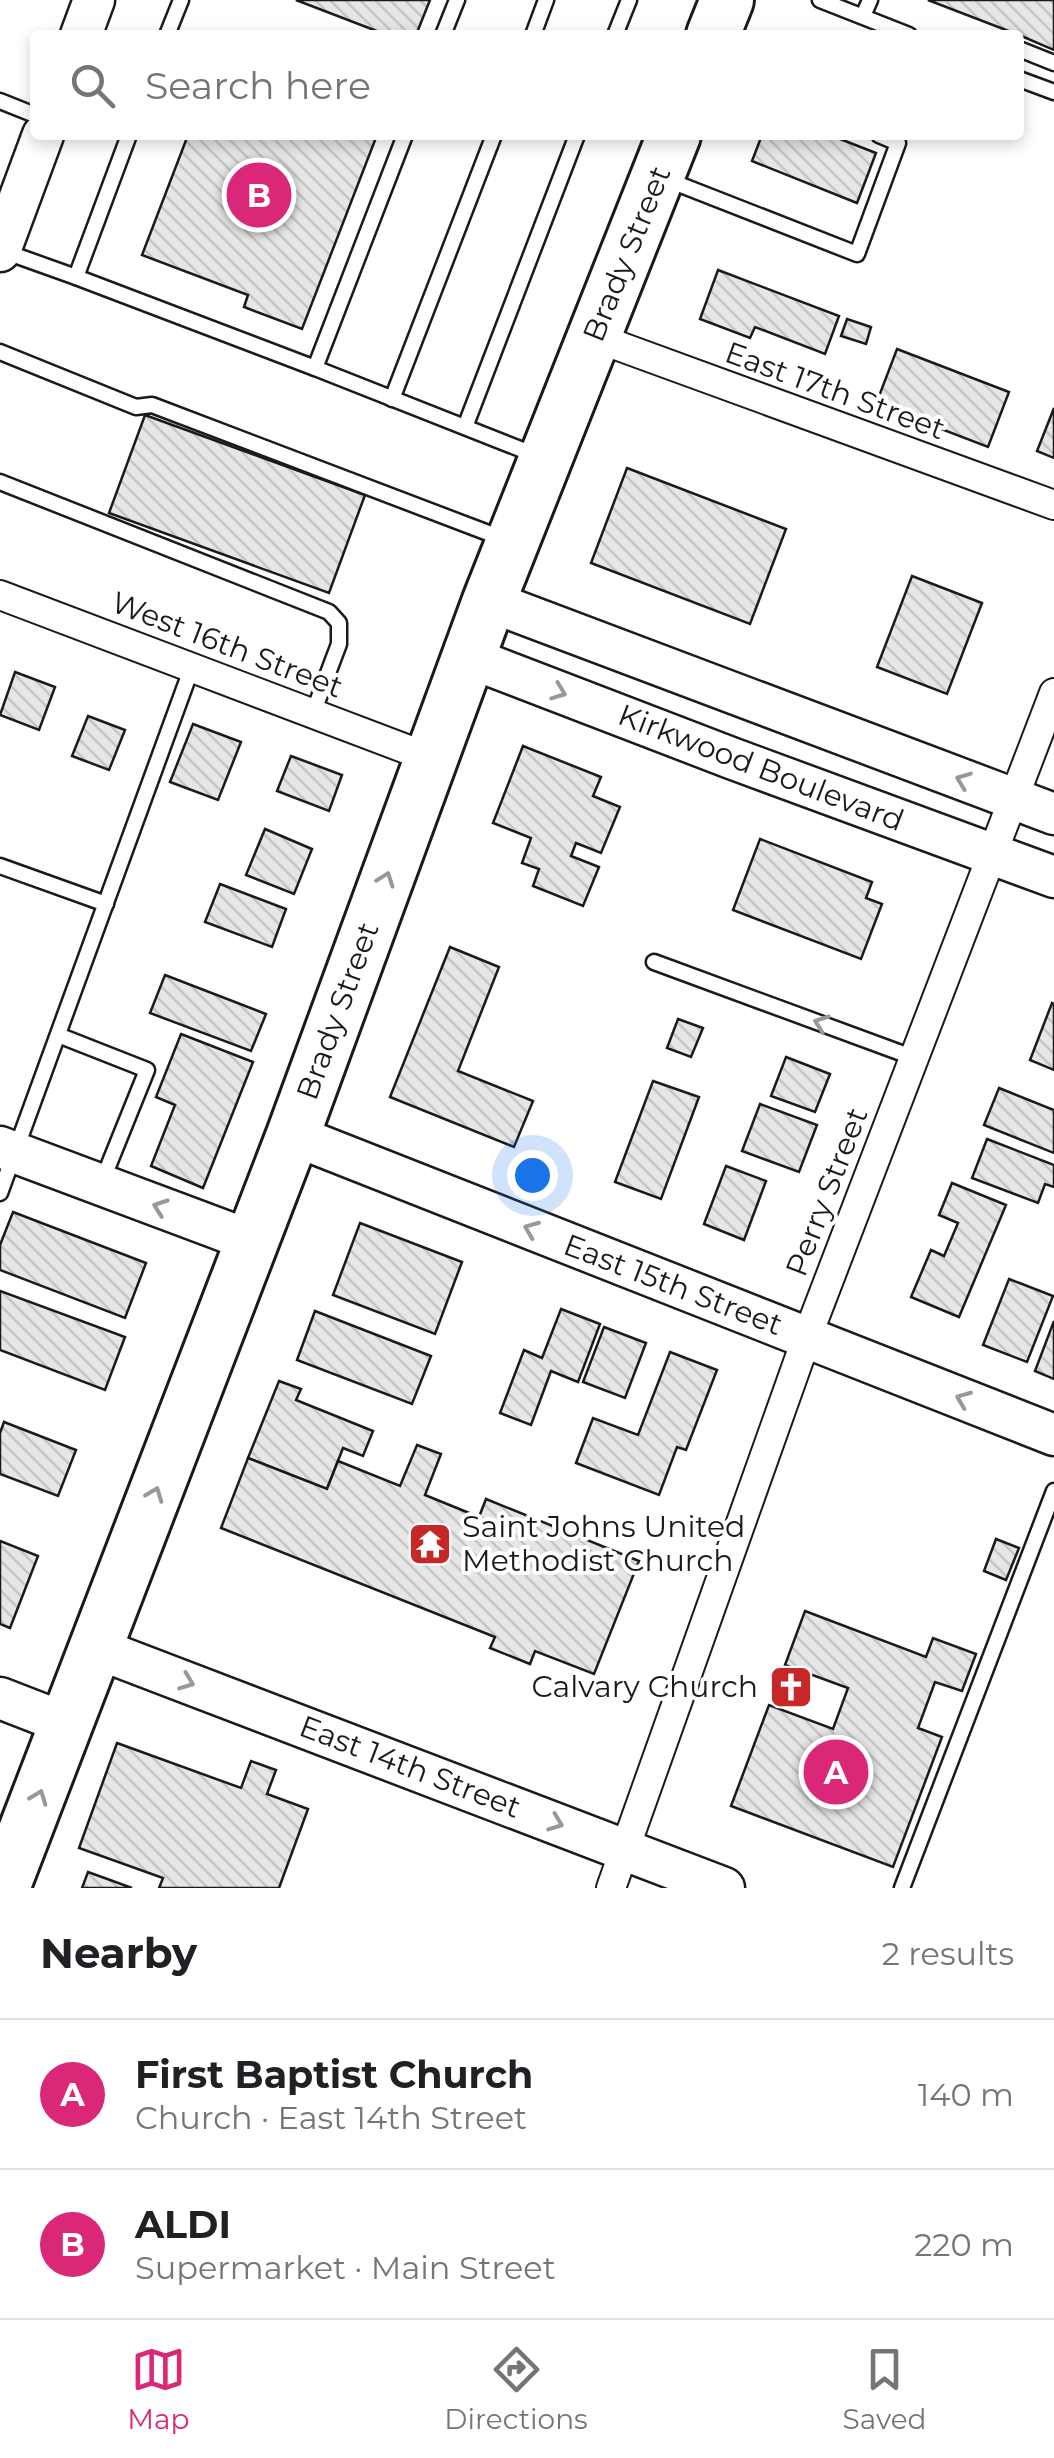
<!DOCTYPE html>
<html lang="en">
<head>
<meta charset="utf-8">
<style>
  :root { --surface:#fff; --page:#f6f6f6; --text:#202124; --muted:#757577; --line:#e0e0e0; --accent:#db2777 }
  body { margin:0; font-family:Montserrat,sans-serif; background:var(--page); color:var(--text) }
  .you { position:absolute; left:532px; top:1175px; width:35px; height:35px; margin:-25px; border:8px solid #fff; border-radius:50%; background:#1a73e8; box-shadow:0 0 0 15px #1a73e833 }
  .badge { display:grid; place-items:center; width:65px; height:65px; border-radius:50%; background:var(--accent); color:#fff; font-size:32px; font-weight:700 }
  .pin { position:absolute; translate:-50% -50%; border:5px solid #fff; box-shadow:0 2px 10px #0006 }
  .list { margin:0; padding:0; list-style:none }
  h2 { display:flex; justify-content:space-between; align-items:center; height:130px; margin:0; padding:0 40px; font-size:42px }
  h2 small { font-size:32px; font-weight:400; color:var(--muted) }
  .list li { display:grid; grid-template-columns:65px 1fr auto; gap:30px; align-items:center; box-sizing:border-box; height:150px; padding:0 40px; border-top:2px solid var(--line) }
  .list b { display:block; font-size:38px; white-space:nowrap }
  .list p { margin:0; font-size:32px; white-space:nowrap; color:var(--muted) }
  .list em { font-size:32px; font-style:normal; color:var(--muted) }
  .icon { flex:none; width:55px; height:55px; fill:none; stroke:currentColor; stroke-width:2; stroke-linecap:round; stroke-linejoin:round }
  .map { position:relative; flex:none; width:1054px; height:1888px; overflow:hidden }
  .search { position:absolute; background:var(--surface); box-shadow:0 5px 15px #0003; left:30px; right:30px; top:30px; height:110px; display:flex; align-items:center; gap:25px; box-sizing:border-box; padding:0 35px; border-radius:10px; color:var(--muted); font-size:38px }
  .sheet { height:430px; background:var(--surface) }
  nav { display:flex; justify-content:space-around; align-items:center; box-sizing:border-box; height:140px; border-top:2px solid var(--line); background:var(--surface); font-size:28px; color:var(--muted) }
  nav a { display:grid; justify-items:center; gap:5px }
  nav .on { color:var(--accent) }
  .map>svg:first-child { display:block }
  .building { fill:url(#building-back-hatch); stroke:#1a1a1a; stroke-width:2.5 }
  .lines { fill:none; stroke-linecap:round; stroke-linejoin:round }
  .lane-casing { stroke:#1a1a1a; stroke-width:19 }
  .street-casing { stroke:#1a1a1a; stroke-width:32 }
  .secondary-casing { stroke:#1a1a1a; stroke-width:45 }
  .highway-casing { stroke:#1a1a1a; stroke-width:58 }
  .lane { stroke:#fff; stroke-width:14 }
  .street { stroke:#fff; stroke-width:28 }
  .secondary { stroke:#fff; stroke-width:40 }
  .highway { stroke:#fff; stroke-width:52 }
  .oneway { stroke:#989898 }
  .labels { text-anchor:middle; stroke-width:8; stroke-linejoin:round; paint-order:stroke }
  .street-label { font-size:30px; fill:#1a1a1a; stroke:#fff }
  .poi-label { font-size:30px; fill:#1a1a1a; stroke:#fff; text-anchor:start }
</style>
</head>
<body>
<div class="map">
<svg width="1054" height="1888" viewBox="0 0 1054 1888">
  <defs>
    <pattern id="building-back-hatch" width="6" height="6" patternUnits="userSpaceOnUse" patternTransform="scale(2.5)"><rect width="6" height="6" fill="#e6e6e6"/><path d="M-1 5l2 2M0 0l6 6M5-1l2 2" fill="none" stroke="#c5c5c5"/></pattern>
  </defs>
  <rect width="100%" height="100%" fill="#fff"/>
  <!-- building -->
  <g class="building">
    <polygon points="296,0 430,0 416,35 387,35"/>
    <polygon points="928,0 1054,0 1054,50 1019,35"/>
    <polygon points="188,135 377,135 302,329 244,307 248,295 142,255"/>
    <polygon points="762,135 830,135 876,153 857,203 752,161"/>
    <polygon points="718,270 839,316 825,354 755,327 750,338 700,319"/>
    <polygon points="847,319 871,327 866,344 841,336"/>
    <polygon points="897,349 1009,392 988,447 876,404"/>
    <polygon points="1054,408 1054,458 1037,451"/>
    <polygon points="145,415 365,495 329,593 109,513"/>
    <polygon points="627,468 786,529 750,624 591,563"/>
    <polygon points="912,576 982,603 947,694 877,667"/>
    <polygon points="15,672 55,687 39,730 0,715"/>
    <polygon points="88,716 125,730 109,770 72,756"/>
    <polygon points="193,724 241,742 218,800 170,782"/>
    <polygon points="523,746 601,777 593,796 620,807 601,853 576,843 571,856 599,867 583,906 533,886 539,869 522,863 531,838 493,823"/>
    <polygon points="291,756 342,775 329,811 277,791"/>
    <polygon points="265,829 312,849 294,894 246,875"/>
    <polygon points="760,839 872,882 866,898 882,904 861,959 733,910"/>
    <polygon points="220,884 286,909 272,947 205,922"/>
    <polygon points="450,947 499,967 458,1071 533,1101 514,1147 390,1097"/>
    <polygon points="165,975 266,1014 251,1051 150,1013"/>
    <polygon points="1052,1003 1054,1004 1054,1070 1030,1060"/>
    <polygon points="678,1019 703,1028 691,1057 667,1048"/>
    <polygon points="181,1034 253,1062 203,1188 151,1166 175,1105 156,1097"/>
    <polygon points="786,1057 830,1074 815,1112 771,1096"/>
    <polygon points="653,1081 699,1097 661,1199 615,1182"/>
    <polygon points="999,1088 1054,1110 1054,1153 984,1125"/>
    <polygon points="760,1104 817,1125 799,1172 742,1151"/>
    <polygon points="987,1139 1054,1165 1054,1187 1045,1184 1038,1203 972,1178"/>
    <polygon points="726,1166 766,1181 744,1240 704,1224"/>
    <polygon points="952,1183 1006,1205 959,1317 911,1297 931,1250 944,1256 958,1223 939,1215"/>
    <polygon points="13,1212 146,1263 125,1318 0,1270 0,1245"/>
    <polygon points="360,1223 462,1262 435,1334 333,1295"/>
    <polygon points="1009,1279 1053,1296 1027,1362 983,1345"/>
    <polygon points="0,1291 125,1337 105,1390 0,1350"/>
    <polygon points="561,1309 600,1324 578,1382 551,1371 531,1425 500,1413 524,1350 542,1358"/>
    <polygon points="315,1311 431,1356 412,1404 297,1360"/>
    <polygon points="1054,1321 1054,1379 1035,1371"/>
    <polygon points="604,1327 646,1343 625,1398 583,1382"/>
    <polygon points="670,1352 717,1370 686,1450 677,1447 659,1495 576,1463 593,1418 638,1435"/>
    <polygon points="279,1381 301,1389 296,1400 373,1431 363,1456 343,1448 327,1489 248,1458"/>
    <polygon points="4,1422 76,1450 58,1496 0,1474 0,1433"/>
    <polygon points="417,1445 441,1454 425,1495 479,1517 486,1499 639,1561 594,1674 535,1651 530,1664 490,1648 495,1637 221,1528 248,1458 327,1489 338,1461 400,1486"/>
    <polygon points="996,1539 1019,1548 1006,1580 984,1571"/>
    <polygon points="0,1541 38,1556 10,1628 0,1624"/>
    <polygon points="805,1611 926,1657 933,1638 976,1654 962,1691 935,1682 918,1728 942,1737 893,1867 731,1806 769,1705 833,1729 848,1688 785,1665"/>
    <polygon points="117,1743 241,1788 251,1761 276,1770 267,1794 308,1809 279,1888 159,1888 163,1878 79,1848"/>
    <polygon points="88,1872 132,1888 82,1888"/>
  </g>
  <g class="lines">
    <!-- lane casing -->
    <g class="lane-casing">
      <g id="lane">
        <polyline points="820,0 909,35"/>
        <polyline points="863,16 870,0"/>
        <polyline points="167,35 181,0"/>
        <polyline points="443,35 457,0"/>
        <polyline points="533,35 546,0"/>
        <polyline points="615,35 629,0"/>
        <polyline points="1019,49 1054,63"/>
        <polyline points="1019,79 1054,92"/>
        <polyline points="0,101 35,115"/>
        <polyline points="129,135 76,277 315,368"/>
        <polyline points="405,135 315,368 538,456"/>
        <polyline points="668,180 857,254 898,143 879,135"/>
        <polyline points="6,252 76,277"/>
        <polyline points="0,352 136,407 152,405 504,539"/>
        <polyline points="392,399 494,135"/>
        <polyline points="465,427 577,135"/>
        <polyline points="0,482 329,612 339,623 339,644 313,713"/>
        <polyline points="0,866 106,904"/>
        <polyline points="654,962 912,1057"/>
        <polyline points="58,1035 147,1070 101,1184"/>
        <polyline points="0,1193 192,667"/>
        <polyline points="902,1888 1054,1491"/>
      </g>
    </g>
    <!-- street casing -->
    <g class="street-casing">
      <g id="street">
        <polyline points="594,337 1054,505"/>
        <polyline points="0,595 430,758"/>
        <polyline points="611,1888 807,1337 1054,693"/>
      </g>
    </g>
    <!-- secondary casing -->
    <g class="secondary-casing">
      <g id="secondary">
        <polyline points="81,35 94,0"/>
        <polyline points="0,251 43,135"/>
        <polyline points="489,601 1054,814"/>
        <polyline points="468,657 731,758 1054,877"/>
        <polyline points="293,1135 1054,1435"/>
        <polyline points="0,1147 251,1241"/>
        <polyline points="96,1648 724,1888"/>
        <polyline points="0,1698 67,1724"/>
      </g>
    </g>
    <!-- highway casing -->
    <g class="highway-casing">
      <g id="highway">
        <polyline points="713,35 727,0"/>
        <polyline points="3,1888 293,1135 489,601 674,135"/>
      </g>
    </g>
    <!-- lane -->
    <use href="#lane" class="lane"/>
    <!-- street -->
    <use href="#street" class="street"/>
    <!-- secondary -->
    <use href="#secondary" class="secondary"/>
    <!-- highway -->
    <use href="#highway" class="highway"/>
  </g>
  <!-- one-way arrows -->
  <defs><path id="oneway-chevron" d="M-2-3.5L2.5 0L-2 3.5" fill="none" stroke-width="1.6" stroke-linecap="round" stroke-linejoin="round" transform="scale(2.5)"/></defs>
  <g class="oneway">
    <use href="#oneway-chevron" transform="translate(559 692) rotate(21)"/>
    <use href="#oneway-chevron" transform="translate(963 780) rotate(-159)"/>
    <use href="#oneway-chevron" transform="translate(386 879) rotate(-70)"/>
    <use href="#oneway-chevron" transform="translate(821 1023) rotate(-160)"/>
    <use href="#oneway-chevron" transform="translate(160 1207) rotate(-160)"/>
    <use href="#oneway-chevron" transform="translate(531 1229) rotate(-158)"/>
    <use href="#oneway-chevron" transform="translate(963 1399) rotate(-158)"/>
    <use href="#oneway-chevron" transform="translate(155 1494) rotate(-69)"/>
    <use href="#oneway-chevron" transform="translate(187 1682) rotate(21)"/>
    <use href="#oneway-chevron" transform="translate(39 1797) rotate(-69)"/>
    <use href="#oneway-chevron" transform="translate(556 1823) rotate(21)"/>
  </g>
  <!-- icons -->
  <defs>
    <g id="temple-square" transform="scale(2.25)"><rect x="-9" y="-9" width="18" height="18" rx="4" fill="#c62828" stroke="#fff"/><path d="M0-6L5-2H3V0L6.5 2.5H4V6H1.5V3h-3V6H-4V2.5H-6.5L-3 0V-2H-5Z" fill="#fff"/></g>
    <g id="church-square" transform="scale(2.25)"><rect x="-9" y="-9" width="18" height="18" rx="4" fill="#c62828" stroke="#fff"/><path d="M-1.2-6h2.4v3.5h3.3v2.4h-3.3V6h-2.4V-.1h-3.3v-2.4h3.3Z" fill="#fff"/></g>
  </defs>
  <g fill-rule="evenodd">
    <use href="#temple-square" x="430" y="1544"/>
    <use href="#church-square" x="791" y="1687"/>
  </g>
  <g class="labels">
    <!-- street labels -->
    <g class="street-label">
      <text transform="translate(627 254) rotate(-68)" y="10">Brady Street</text>
      <text transform="translate(835 391) rotate(20)" y="10">East 17th Street</text>
      <text transform="translate(227 645) rotate(21)" y="10">West 16th Street</text>
      <text transform="translate(761 768) rotate(21)" y="10">Kirkwood Boulevard</text>
      <text transform="translate(338 1011) rotate(-70)" y="10">Brady Street</text>
      <text transform="translate(827 1192) rotate(-69)" y="10">Perry Street</text>
      <text transform="translate(673 1285) rotate(21)" y="10">East 15th Street</text>
      <text transform="translate(410 1767) rotate(21)" y="10">East 14th Street</text>
    </g>
    <!-- poi labels -->
    <g class="poi-label">
      <text x="462" y="1537">Saint Johns United<tspan x="462" dy="34">Methodist Church</tspan></text>
      <text x="758" y="1697" text-anchor="end">Calvary Church</text>
    </g>
  </g>
</svg>
<div class="you"></div>
<div class="pin badge" style="left:836px;top:1772px">A</div>
<div class="pin badge" style="left:259px;top:195px">B</div>
<div class="search"><svg class="icon" aria-label="search" viewBox="0 0 24 24"><circle cx="10" cy="10" r="6"/><path d="M15 15l6 6"/></svg>Search here</div>
</div>
<section class="sheet">
<h2>Nearby<small>2 results</small></h2>
<ul class="list">
<li><span class="badge">A</span><div><b>First Baptist Church</b><p>Church · East 14th Street</p></div><em>140 m</em></li>
<li><span class="badge">B</span><div><b>ALDI</b><p>Supermarket · Main Street</p></div><em>220 m</em></li>
</ul>
</section>
<nav>
<a class="on"><svg class="icon" aria-label="map" viewBox="0 0 24 24"><path d="M3 6l6-2 6 2 6-2v14l-6 2-6-2-6 2zM9 4v14M15 6v14"/></svg>Map</a>
<a><svg class="icon" aria-label="directions" viewBox="0 0 24 24"><path d="M12 3l9 9-9 9-9-9zM9 14v-3h6M13 9l2 2-2 2"/></svg>Directions</a>
<a><svg class="icon" aria-label="saved" viewBox="0 0 24 24"><path d="M7 4h10v16l-5-4-5 4z"/></svg>Saved</a>
</nav>
</body>
</html>
